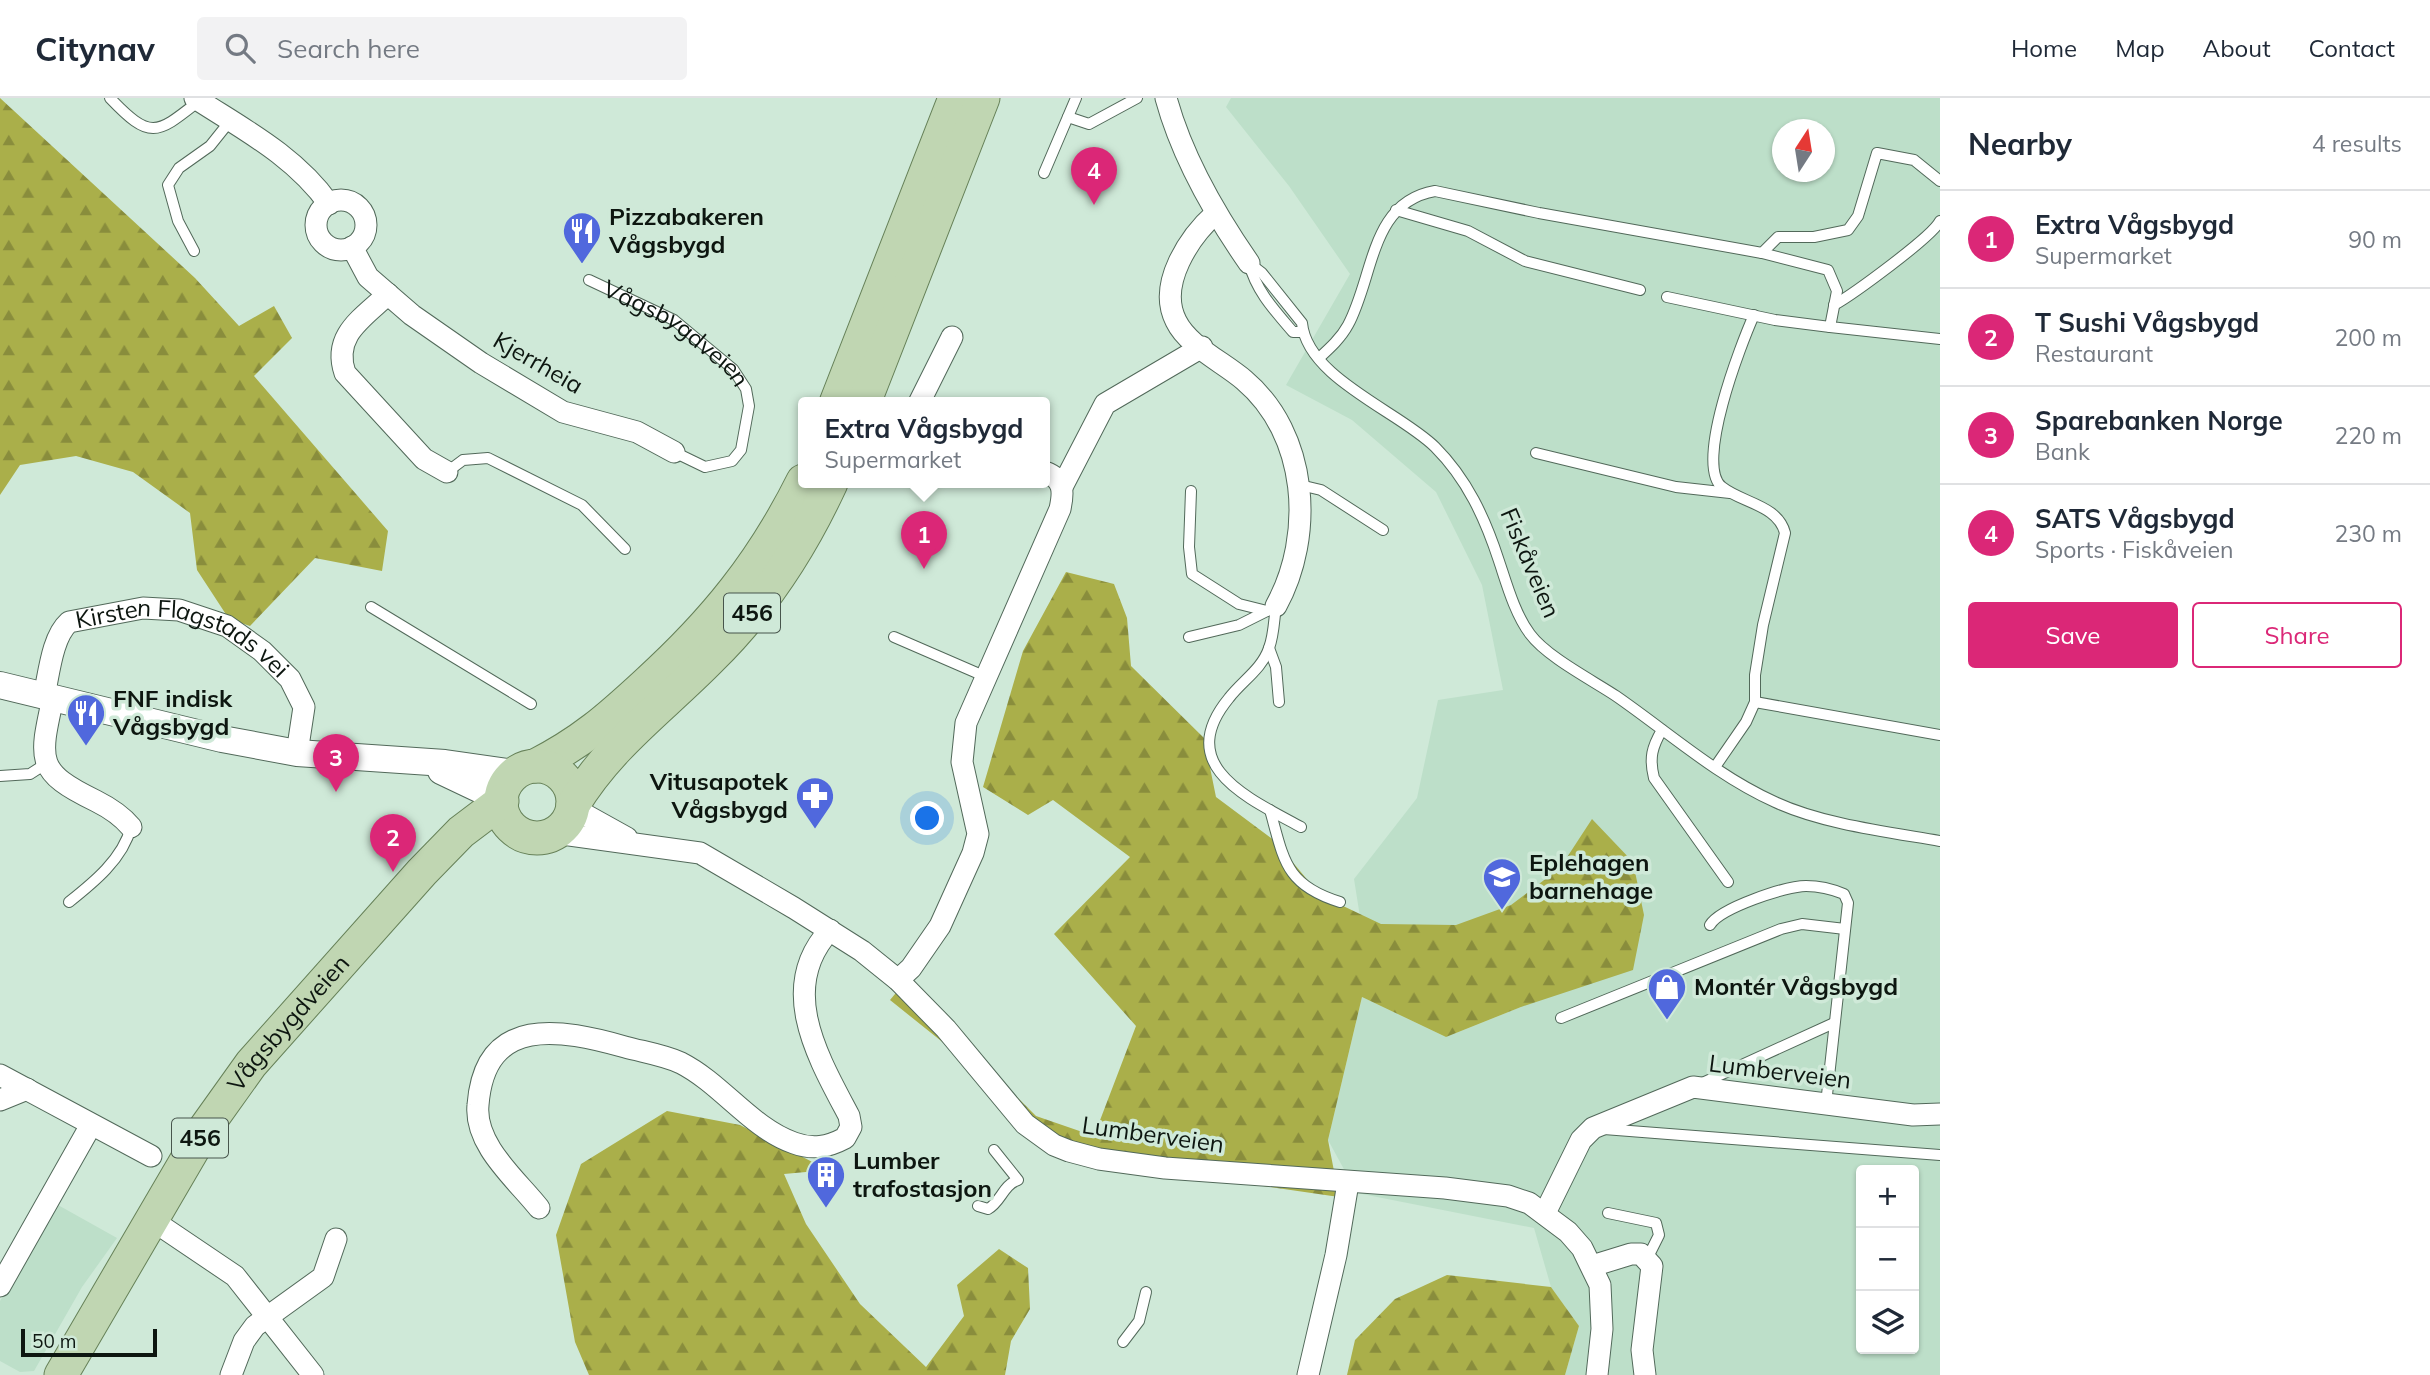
<!DOCTYPE html>
<html lang="en">
<head>
<meta charset="utf-8">
<style>
  :root { --surface:#fff; --page:#f2f2f3; --text:#1f2937; --muted:#747a83; --line:#e0e1e3; --accent:#db2777 }
  body { margin:0; font-family:Mulish,sans-serif; background:var(--page); color:var(--text) }
  .controls { position:absolute; right:21px; bottom:21px; display:grid; overflow:hidden; border-radius:7px; box-shadow:0 2px 5px #0004 }
  .controls button { width:63px; height:63px; display:grid; place-items:center; padding:0; border:0; border-bottom:2px solid var(--line); background:var(--surface); color:var(--text); font:35px sans-serif }
  .compass { position:absolute; left:1772px; top:21px; width:63px; height:63px; border-radius:50%; background:var(--surface); box-shadow:0 2px 5px #0004; rotate:12deg }
  .scale { position:absolute; left:21px; bottom:18px; width:136px; box-sizing:border-box; padding-left:7px; border:4px solid #0d1610; border-top:0; font-size:19px; line-height:24px; white-space:nowrap; color:#0d1610; -webkit-text-stroke:5px #cfe9d8; paint-order:stroke }
  .you { position:absolute; left:928px; top:721px; width:24px; height:24px; margin:-18px; border:5px solid #fff; border-radius:50%; background:#1a73e8; box-shadow:0 0 0 10px #1a73e833 }
  .badge { display:grid; place-items:center; width:46px; height:46px; border-radius:50%; background:var(--accent); color:#fff; font-size:23px; font-weight:700 }
  .pin { position:absolute; translate:-50% -58px; filter:drop-shadow(0 2px 4px #0008) }
  .pin::after { content:''; position:absolute; top:37px; width:24px; height:21px; background:inherit; clip-path:polygon(0 0,100% 0,50% 100%) }
  .popup { position:absolute; left:798px; top:299px; width:252px; height:91px; box-sizing:border-box; display:grid; place-content:center; border-radius:7px; background:var(--surface); filter:drop-shadow(0 2px 5px #0005); font-size:23px; white-space:nowrap; color:var(--muted) }
  .popup b { font-size:26px; color:var(--text) }
  .popup::after { content:''; position:absolute; left:50%; top:100%; margin-left:-14px; border:14px solid transparent; border-top-color:var(--surface) }
  .list { margin:0; padding:0; list-style:none }
  h2 { display:flex; justify-content:space-between; align-items:center; height:91px; margin:0; padding:0 28px; font-size:30px }
  h2 small { font-size:23px; font-weight:400; color:var(--muted) }
  .list li { display:grid; grid-template-columns:46px 1fr auto; gap:21px; align-items:center; box-sizing:border-box; height:98px; padding:0 28px; border-top:2px solid var(--line) }
  .list b { display:block; font-size:26px; white-space:nowrap }
  .list p { margin:0; font-size:23px; white-space:nowrap; color:var(--muted) }
  .list em { font-size:23px; font-style:normal; color:var(--muted) }
  .actions { display:flex; gap:14px; padding:21px 28px }
  .actions a { flex:1; padding:16px 0; border:2px solid var(--accent); border-radius:7px; text-align:center; font-size:24px; color:var(--accent) }
  .actions .main { background:var(--accent); color:#fff }
  .icon { flex:none; width:38px; height:38px; fill:none; stroke:currentColor; stroke-width:2; stroke-linecap:round; stroke-linejoin:round }
  .map { position:relative; flex:none; width:1940px; height:1277px; overflow:hidden }
  header { display:flex; align-items:center; gap:42px; box-sizing:border-box; height:98px; padding:0 35px; background:var(--surface); border-bottom:2px solid var(--line) }
  header strong { font-size:33px }
  nav { display:flex; gap:38px; margin-inline-start:auto; font-size:24px }
  .search { width:490px; height:63px; background:var(--page); display:flex; align-items:center; gap:18px; box-sizing:border-box; padding:0 24px; border-radius:7px; color:var(--muted); font-size:26px }
  main { display:flex }
  aside { flex:1; background:var(--surface) }
  .map>svg:first-child { display:block }
  .built { fill:#bddfc9; fill-rule:evenodd }
  .forest { fill:url(#forest-firs) }
  .lines { fill:none; stroke-linecap:round; stroke-linejoin:round }
  .service-casing { stroke:#52695a; stroke-width:12 }
  .minor-casing { stroke:#52695a; stroke-width:23 }
  .tertiary-casing { stroke:#52695a; stroke-width:28 }
  .primary-casing { stroke:#668158; stroke-width:35 }
  .service { stroke:#fff; stroke-width:10 }
  .minor { stroke:#fff; stroke-width:21 }
  .tertiary { stroke:#fff; stroke-width:26 }
  .primary { stroke:#c0d6b2; stroke-width:33 }
  .labels { text-anchor:middle; stroke-width:7; stroke-linejoin:round; paint-order:stroke }
  .shield { fill:#cfe9d8; stroke:#47554c; stroke-width:2 }
  .shield-label { font-size:23px; font-weight:bold; fill:#0d1610 }
  .poi-label { font-size:24px; font-weight:bold; fill:#0d1610; stroke:#cfe9d8; text-anchor:start }
  .street-label { font-size:24px; fill:#0d1610; stroke:#cfe9d8 }
</style>
</head>
<body>
<header>
<strong>Citynav</strong>
<div class="search"><svg class="icon" aria-label="search" viewBox="0 0 24 24"><circle cx="10" cy="10" r="6"/><path d="M15 15l6 6"/></svg>Search here</div>
<nav><a>Home</a><a>Map</a><a>About</a><a>Contact</a></nav>
</header>
<main>
<div class="map">
<svg width="1940" height="1277" viewBox="0 0 1940 1277">
  <defs>
    <pattern id="forest-firs" width="22" height="20" patternUnits="userSpaceOnUse" patternTransform="scale(1.75)"><rect width="22" height="20" fill="#aaaf4a"/><path d="M5 1l3.5 6h-7zM16 11l3.5 6h-7z" fill="#898d3c"/></pattern>
  </defs>
  <rect width="100%" height="100%" fill="#cfe9d8"/>
  <!-- built -->
  <g class="built">
    <path d="M1231,0h709v1277h-375l14,-49 -28,-39 -17,-59 -177,-35 -29,-53 34,-143 84,40 75,-30 -154,-46 -13,-82 63,-81 21,-98 65,-10 -21,-105 -46,-93 -84,-72 -66,-35 64,-111 -61,-88 -63,-79zM1783,32h42v42h-42zM1861,1072h53v179h-53z"/>
    <polygon points="58,1107 117,1140 82,1189 34,1273 20,1274 0,1263 0,1203"/>
  </g>
  <!-- forest -->
  <g class="forest">
    <polygon points="0,0 195,180 239,228 274,208 292,240 254,278 388,433 382,473 315,460 250,528 229,521 197,472 190,415 133,374 76,358 20,367 0,397"/>
    <polygon points="1066,474 1114,486 1127,520 1131,568 1204,640 1216,699 1275,743 1320,797 1381,826 1456,827 1511,807 1560,770 1592,721 1633,764 1644,817 1633,872 1521,909 1446,939 1362,899 1328,1042 1339,1099 1051,1057 1021,1007 890,902 910,878 912,894 1036,1018 1094,1038 1136,928 1054,836 1130,759 1053,702 1028,717 983,689 1023,553"/>
    <polygon points="667,1013 740,1027 828,1072 784,1076 806,1126 860,1206 926,1269 964,1218 957,1187 999,1151 1028,1170 1030,1211 1011,1243 1005,1277 589,1277 575,1244 556,1137 581,1066"/>
    <polygon points="1447,1177 1551,1189 1579,1228 1565,1277 1347,1277 1355,1242 1395,1201"/>
  </g>
  <g class="lines">
    <!-- service casing -->
    <g class="service-casing">
      <g id="service">
        <path d="M110,0c41,43 47,36 89,3"/>
        <polyline points="1068,19 1089,26 1137,0"/>
        <polyline points="1044,75 1076,0"/>
        <polyline points="1396,112 1468,133 1525,163 1640,192"/>
        <polyline points="194,153 178,123 168,87 179,70 210,48 230,23"/>
        <polyline points="1762,155 1828,172 1837,193 1830,229 1940,241"/>
        <path d="M1249,165l13,10 40,50c5,55 98,89 133,124 32,32 50,71 64,114 8,24 16,53 31,73 17,23 62,46 86,62 52,36 101,80 159,106 47,22 113,30 165,39"/>
        <path d="M1249,165c7,28 26,48 44,69h10"/>
        <path id="s1" d="M589,182l85,40 59,49 13,20 3,17 -8,44 -9,11 -27,6 -31,-15"/>
        <polyline points="1667,199 1775,222 1830,229"/>
        <path d="M1834,207c18,-10 98,-68 106,-84"/>
        <path d="M1319,260c11,-10 22,-20 29,-33 26,-48 22,-123 87,-134l104,22 223,40 16,-16h36l34,-7 10,-14 19,-63 37,7 26,21"/>
        <polyline points="1536,355 1676,389 1730,395"/>
        <polyline points="447,374 463,362 488,360 582,407 625,451"/>
        <polyline points="1300,387 1321,392 1383,432"/>
        <polyline points="1191,393 1189,449 1192,476 1239,506 1267,513"/>
        <path d="M1276,508c-2,13 -2,29 -7,42 -7,21 -27,33 -40,50 -56,68 19,100 72,129"/>
        <polyline points="371,509 531,606"/>
        <polyline points="894,539 984,578"/>
        <polyline points="1189,539 1239,527 1267,513"/>
        <polyline points="1269,550 1276,569 1279,604"/>
        <polyline points="1755,604 1940,637"/>
        <path d="M1662,632c-10,17 -13,28 -8,48l74,104"/>
        <path d="M1715,669l31,-45 9,-20v-27l8,-50 22,-92c-7,-28 -43,-30 -63,-46 -28,-22 19,-143 32,-172"/>
        <polyline points="0,678 30,676 47,665"/>
        <path d="M1270,712c14,50 15,75 70,92"/>
        <path d="M69,804c24,-19 54,-43 62,-75"/>
        <path d="M1710,827c10,-17 76,-39 96,-39 13,0 26,3 38,8l4,9 -22,201"/>
        <polyline points="1561,920 1781,831 1802,826 1845,831"/>
        <polyline points="1698,987 1834,925"/>
        <polyline points="1604,1031 1940,1057"/>
        <path d="M978,1108l10,3c13,-7 15,-24 30,-29l-24,-30"/>
        <polyline points="1608,1115 1656,1125 1659,1137 1647,1161"/>
        <polyline points="1123,1244 1139,1223 1146,1194"/>
      </g>
    </g>
    <!-- minor casing -->
    <g class="minor-casing">
      <g id="minor">
        <path d="M195,0c48,31 100,58 134,106"/>
        <path d="M1166,0c16,59 49,116 83,165"/>
        <circle cx="341" cy="127" r="25"/>
        <path d="M1216,115c-26,23 -59,71 -40,108 12,25 47,41 68,59 64,54 71,155 32,226"/>
        <polyline points="352,149 368,179 412,217 481,265 563,314 637,334 674,354"/>
        <path d="M388,196c-25,24 -56,41 -43,79l79,86 23,13"/>
        <polyline points="919,305 952,239"/>
        <polyline points="1062,389 1105,306 1202,249"/>
        <path id="s2" d="M44,598c5,-22 8,-59 25,-74l74,-14 36,2 48,16 35,25 28,28 14,28 -7,46"/>
        <path d="M53,600c-14,63 -17,74 43,103 14,7 25,14 35,26"/>
        <polyline points="573,710 627,740"/>
        <polyline points="555,735 700,755 794,810 862,853 898,882 946,931 1025,1026 1054,1047 1069,1053 1099,1061 1165,1070 1445,1090 1508,1098 1529,1105 1568,1134 1582,1150 1600,1187 1602,1231 1597,1277"/>
        <path d="M898,882l13,-12 29,-42 33,-73 5,-19 -16,-72 4,-39 94,-214c4,-18 4,-30 -15,-37"/>
        <polyline points="0,977 151,1058"/>
        <polyline points="0,1002 27,991"/>
        <path d="M539,1110c-22,-28 -65,-63 -61,-103 7,-91 83,-76 147,-58 18,5 39,8 56,16 41,21 70,65 113,80 19,7 34,4 51,-5l6,-11 -2,-11c-30,-57 -73,-128 -19,-186"/>
        <polyline points="1545,1115 1581,1042 1593,1030 1693,989 1913,1017 1940,1016"/>
        <polyline points="152,1122 235,1178 313,1277"/>
        <polyline points="1592,1168 1631,1156 1641,1156 1652,1168 1642,1252 1645,1277"/>
        <polyline points="0,1188 91,1027"/>
        <polyline points="231,1277 244,1243 255,1228 323,1179 336,1141"/>
        <polyline points="1308,1277 1336,1157 1348,1085"/>
      </g>
    </g>
    <!-- tertiary casing -->
    <g class="tertiary-casing">
      <g id="tertiary">
        <polyline points="0,587 222,641 297,655 445,665 515,675"/>
        <polyline points="441,673 502,702"/>
      </g>
    </g>
    <!-- primary casing -->
    <g class="primary-casing">
      <g id="primary">
        <polyline points="836,305 955,0"/>
        <polyline points="864,305 983,0"/>
        <path d="M535,668c47,-24 73,-47 112,-83 67,-61 115,-120 156,-202"/>
        <circle cx="537" cy="704" r="36"/>
        <path d="M573,707c37,-61 89,-97 138,-147 51,-50 90,-110 120,-175"/>
        <path id="s3" d="M61,1277l145,-248 45,-63 171,-192 39,-40 41,-31"/>
      </g>
    </g>
    <!-- service -->
    <use href="#service" class="service"/>
    <!-- minor -->
    <use href="#minor" class="minor"/>
    <!-- tertiary -->
    <use href="#tertiary" class="tertiary"/>
    <!-- primary -->
    <use href="#primary" class="primary"/>
  </g>
  <!-- icons -->
  <defs>
    <g id="restaurant-pin" transform="scale(2.0125)"><path d="M0 17L-7.5 6A9.5 9.5 0 1 1 7.5 6Z" fill="#5068dd" stroke="#cfe9d8"/><path d="M-5-6h1v4h1v-4h1v4h1v-4h1v5L-1.5 .5V6h-2V.5L-5-1ZM5-6V6H3V1.5H1.5Q1.5-4 5-6Z" fill="#fff"/></g>
    <g id="pharmacy-pin" transform="scale(2.0125)"><path d="M0 17L-7.5 6A9.5 9.5 0 1 1 7.5 6Z" fill="#5068dd" stroke="#cfe9d8"/><path d="M-2-6h4v4h4v4h-4v4h-4v-4h-4v-4h4Z" fill="#fff"/></g>
    <g id="school-pin" transform="scale(2.0125)"><path d="M0 17L-7.5 6A9.5 9.5 0 1 1 7.5 6Z" fill="#5068dd" stroke="#cfe9d8"/><path d="M0-5L7-2L0 1L-7-2ZM-4 1L0 2.5L4 1V4Q0 6-4 4Z" fill="#fff"/></g>
    <g id="shop-pin" transform="scale(2.0125)"><path d="M0 17L-7.5 6A9.5 9.5 0 1 1 7.5 6Z" fill="#5068dd" stroke="#cfe9d8"/><path d="M-5-2.5h2.3a2.7 3.5 0 0 1 5.4 0H5L5.5 6h-11ZM-1.5-2.5h3a1.5 2.3 0 0 0-3 0Z" fill="#fff"/></g>
    <g id="building-pin" transform="scale(2.0125)"><path d="M0 17L-7.5 6A9.5 9.5 0 1 1 7.5 6Z" fill="#5068dd" stroke="#cfe9d8"/><path d="M-4-6H4V6H1V3H-1V6H-4ZM-2.5-4.3h1.7v1.8h-1.7ZM.8-4.3h1.7v1.8H.8ZM-2.5-1h1.7V.8h-1.7ZM.8-1h1.7V.8H.8Z" fill="#fff"/></g>
  </defs>
  <g fill-rule="evenodd">
    <use href="#restaurant-pin" x="582" y="133"/>
    <use href="#restaurant-pin" x="86" y="615"/>
    <use href="#pharmacy-pin" x="815" y="698"/>
    <use href="#school-pin" x="1502" y="779"/>
    <use href="#shop-pin" x="1667" y="889"/>
    <use href="#building-pin" x="826" y="1077"/>
  </g>
  <g class="labels">
    <!-- shield labels -->
    <g class="shield">
      <rect x="724" y="495.5" width="56" height="39" rx="5"/>
      <rect x="172" y="1020.5" width="56" height="39" rx="5"/>
    </g>
    <g class="shield-label">
      <text x="752" y="523">456</text>
      <text x="200" y="1048">456</text>
    </g>
    <!-- poi labels -->
    <g class="poi-label">
      <text x="609" y="127">Pizzabakeren<tspan x="609" dy="28">Vågsbygd</tspan></text>
      <text x="113" y="609">FNF indisk<tspan x="113" dy="28">Vågsbygd</tspan></text>
      <text x="788" y="692" text-anchor="end">Vitusapotek<tspan x="788" dy="28">Vågsbygd</tspan></text>
      <text x="1529" y="773">Eplehagen<tspan x="1529" dy="28">barnehage</tspan></text>
      <text x="1694" y="897">Montér Vågsbygd</text>
      <text x="853" y="1071">Lumber<tspan x="853" dy="28">trafostasjon</tspan></text>
    </g>
    <!-- street labels -->
    <g class="street-label">
      <text dy="8" stroke="none"><textPath href="#s1" startOffset="103">Vågsbygdveien</textPath></text>
      <text transform="translate(538 265) rotate(30)" y="8">Kjerrheia</text>
      <text transform="translate(1530 465) rotate(67)" y="8">Fiskåveien</text>
      <text dy="8" stroke="none"><textPath href="#s2" startOffset="201">Kirsten Flagstads vei</textPath></text>
      <text dy="8" stroke="none"><textPath href="#s3" startOffset="420">Vågsbygdveien</textPath></text>
      <text transform="translate(1780 974) rotate(7)" y="8">Lumberveien</text>
      <text transform="translate(1153 1037) rotate(8)" y="8">Lumberveien</text>
    </g>
  </g>
</svg>
<div class="controls">
<button>+</button>
<button>−</button>
<button><svg class="icon" aria-label="layers" viewBox="0 0 24 24"><path d="M12 4l9 5-9 5-9-5zM3 14l9 5 9-5"/></svg></button>
</div>
<svg class="compass" viewBox="-18 -18 36 36"><path d="M0-13l5 13h-10z" fill="#e53935"/><path d="M0 13l5-13h-10z" fill="#747a83"/></svg>
<div class="scale">50 m</div>
<div class="you"></div>
<div class="pin badge" style="left:924px;top:471px">1</div>
<div class="popup"><b>Extra Vågsbygd</b>Supermarket</div>
<div class="pin badge" style="left:393px;top:774px">2</div>
<div class="pin badge" style="left:336px;top:694px">3</div>
<div class="pin badge" style="left:1094px;top:107px">4</div>
</div>
<aside>
<h2>Nearby<small>4 results</small></h2>
<ul class="list">
<li><span class="badge">1</span><div><b>Extra Vågsbygd</b><p>Supermarket</p></div><em>90 m</em></li>
<li><span class="badge">2</span><div><b>T Sushi Vågsbygd</b><p>Restaurant</p></div><em>200 m</em></li>
<li><span class="badge">3</span><div><b>Sparebanken Norge</b><p>Bank</p></div><em>220 m</em></li>
<li><span class="badge">4</span><div><b>SATS Vågsbygd</b><p>Sports · Fiskåveien</p></div><em>230 m</em></li>
</ul>
<div class="actions"><a class="main">Save</a><a>Share</a></div>
</aside>
</main>
</body>
</html>
